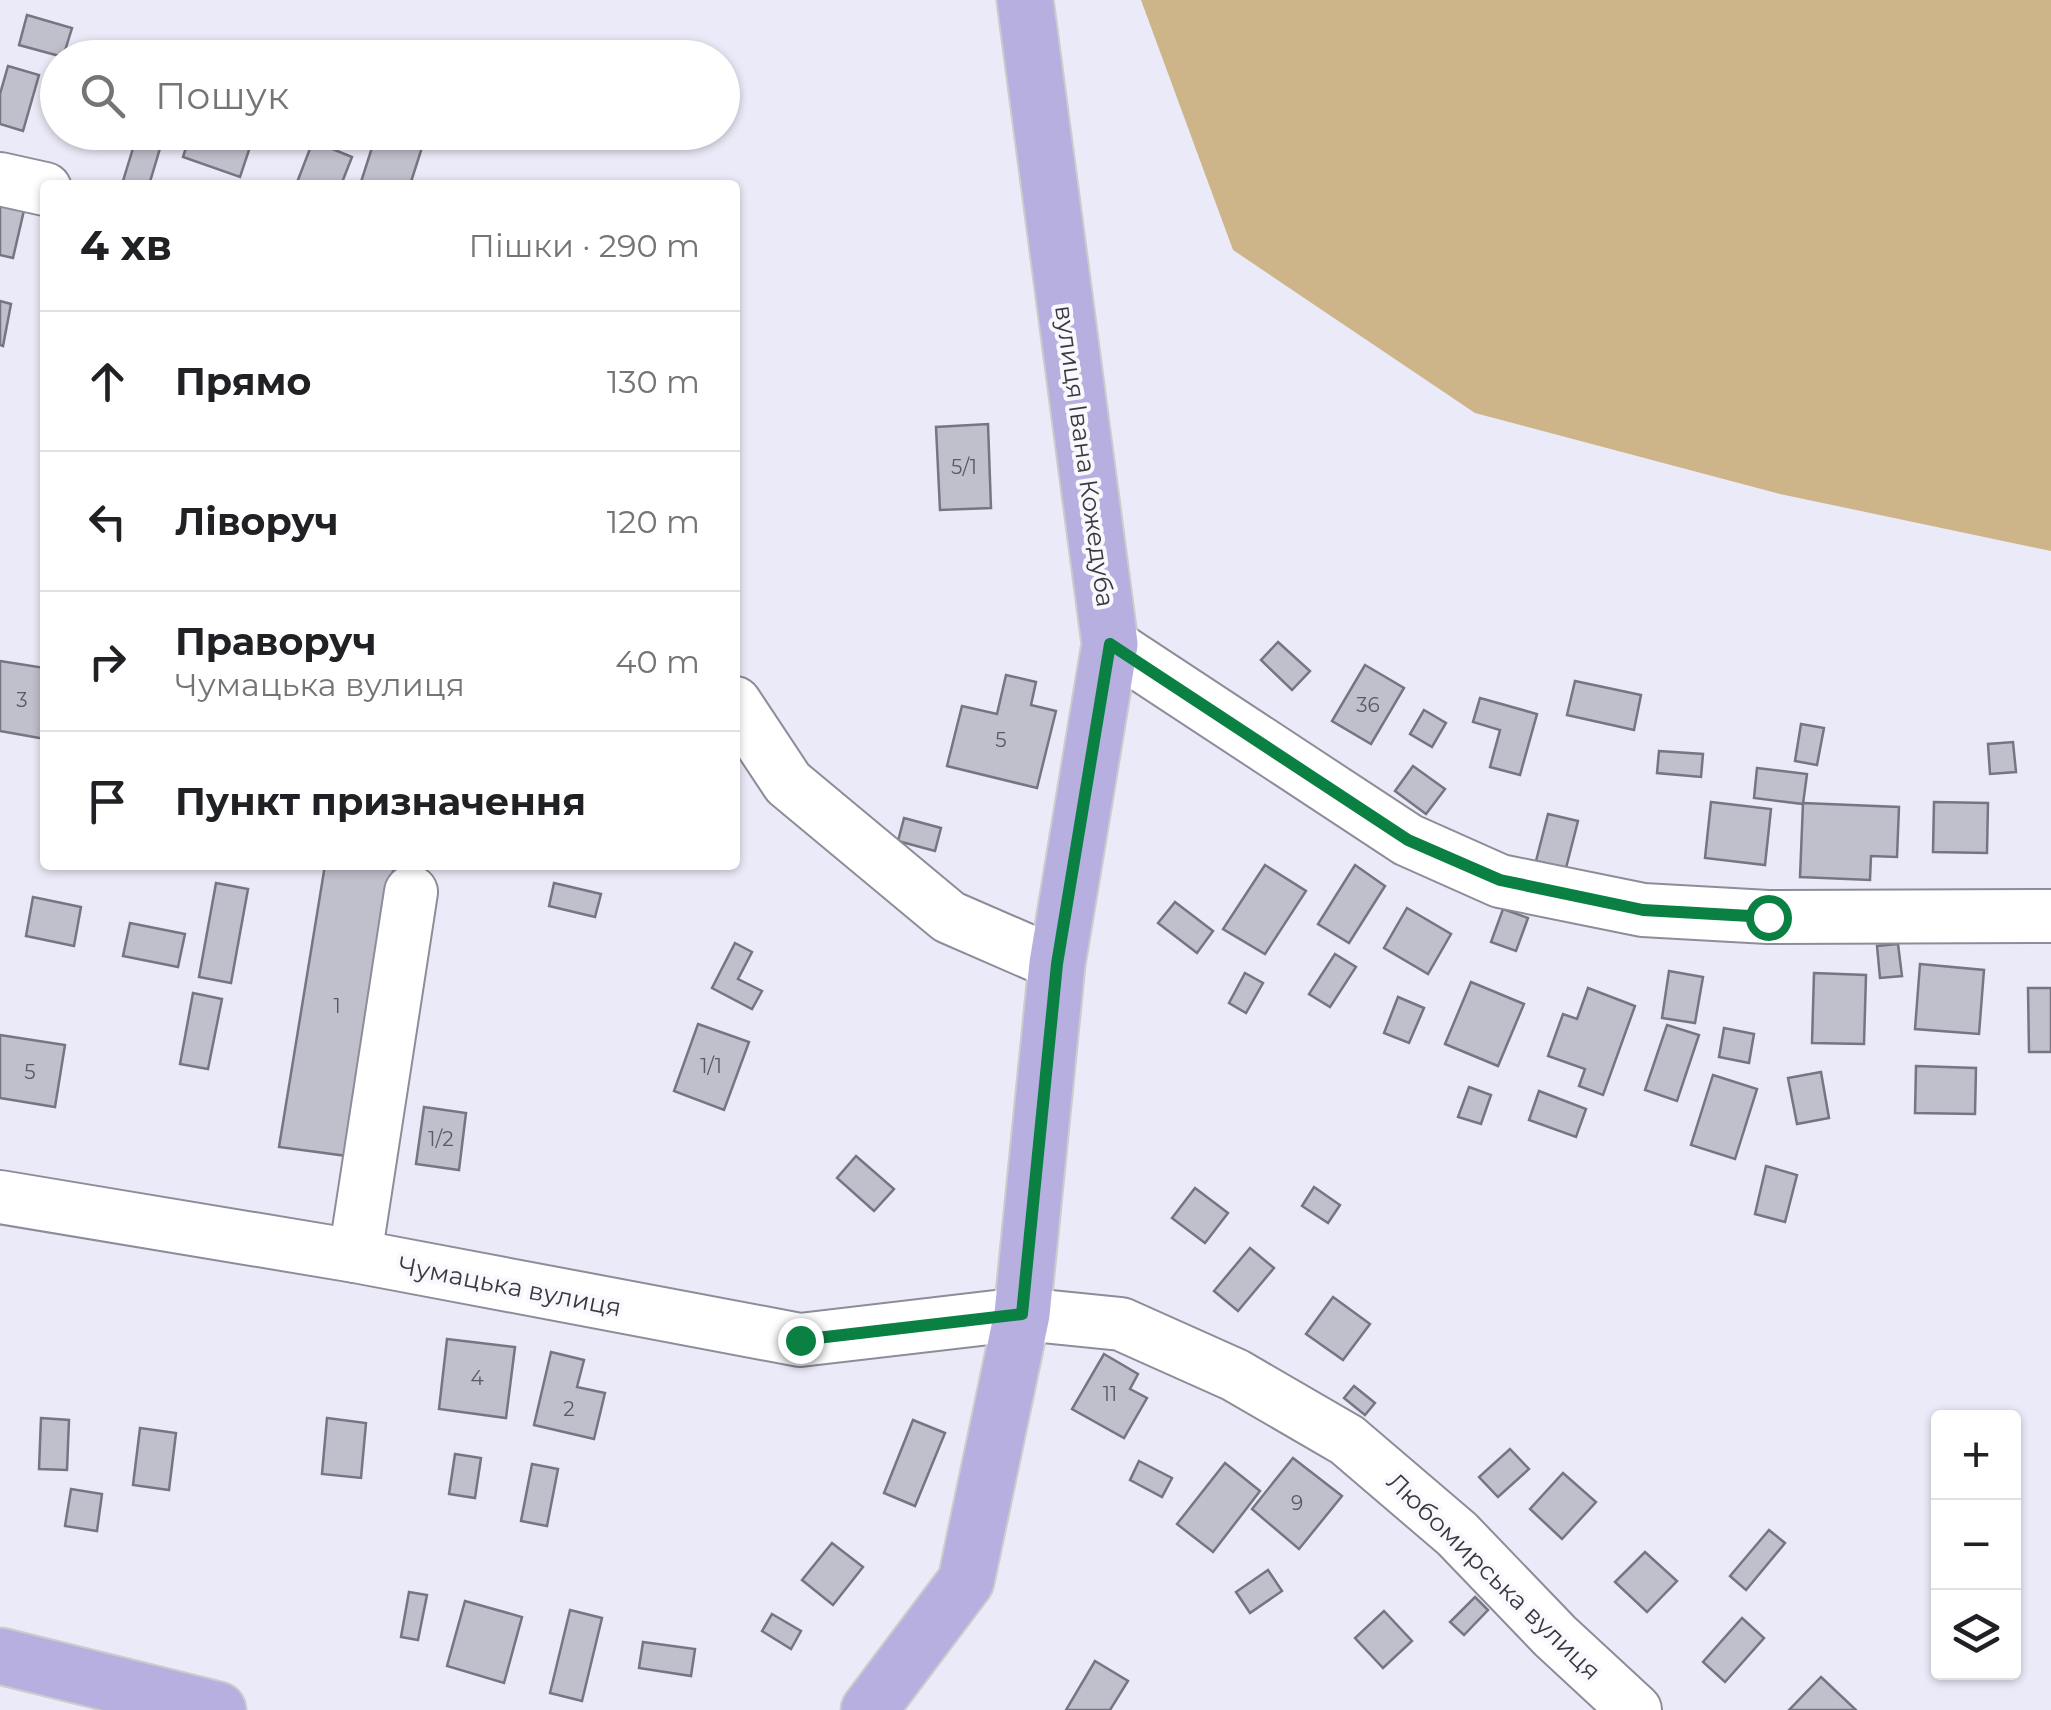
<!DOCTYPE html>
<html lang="uk">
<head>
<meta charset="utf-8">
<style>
  :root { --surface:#fff; --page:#f2f2f2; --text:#202124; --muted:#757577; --line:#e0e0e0 }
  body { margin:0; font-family:Montserrat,sans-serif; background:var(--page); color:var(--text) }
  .controls { position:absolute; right:30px; bottom:30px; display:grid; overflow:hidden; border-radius:10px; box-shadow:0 2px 8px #0004 }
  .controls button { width:90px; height:90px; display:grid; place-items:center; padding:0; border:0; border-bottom:2px solid var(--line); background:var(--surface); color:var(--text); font:50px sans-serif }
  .stop { position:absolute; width:30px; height:30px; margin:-22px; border:8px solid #0b8043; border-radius:50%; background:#fff }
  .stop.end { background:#0b8043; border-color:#fff; box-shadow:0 2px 10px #0008 }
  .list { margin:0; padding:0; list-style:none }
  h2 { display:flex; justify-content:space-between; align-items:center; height:130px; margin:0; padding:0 40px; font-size:42px }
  h2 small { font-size:32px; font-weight:400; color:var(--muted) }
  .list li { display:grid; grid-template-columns:65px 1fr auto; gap:30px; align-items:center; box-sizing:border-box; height:140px; padding:0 40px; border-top:2px solid var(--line) }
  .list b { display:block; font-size:38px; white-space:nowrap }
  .list p { margin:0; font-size:32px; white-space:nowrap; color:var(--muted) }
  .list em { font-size:32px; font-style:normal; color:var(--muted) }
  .icon { flex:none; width:55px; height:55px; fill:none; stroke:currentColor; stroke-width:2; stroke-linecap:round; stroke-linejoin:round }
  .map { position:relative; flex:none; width:2051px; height:1710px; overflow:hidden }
  .search { position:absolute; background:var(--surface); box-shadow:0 2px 8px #0004; left:40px; top:40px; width:700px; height:110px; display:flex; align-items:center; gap:25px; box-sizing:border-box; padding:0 35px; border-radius:55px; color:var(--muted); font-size:38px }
  .panel { position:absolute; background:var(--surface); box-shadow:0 2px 8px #0004; left:40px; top:180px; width:700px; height:690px; border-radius:10px }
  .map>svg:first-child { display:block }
  .water { fill:#ceb589 }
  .building { fill:#c0bfcc; stroke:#767581; stroke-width:2.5 }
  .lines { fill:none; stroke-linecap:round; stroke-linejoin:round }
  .minor-casing { stroke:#8d8c99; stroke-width:56 }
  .major-casing { stroke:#cccccd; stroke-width:59 }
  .minor { stroke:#fff; stroke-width:52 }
  .major { stroke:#b6afdf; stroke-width:55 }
  .route { stroke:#0b8043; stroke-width:12 }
  .labels { text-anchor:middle; stroke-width:8; stroke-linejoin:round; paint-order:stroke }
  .number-label { font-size:20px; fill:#5b5a62 }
  .street-label { font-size:25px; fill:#39393e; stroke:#f9f8fe }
</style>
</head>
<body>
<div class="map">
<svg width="2051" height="1710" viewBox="0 0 2051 1710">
  <rect width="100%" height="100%" fill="#ebeaf8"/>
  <!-- water -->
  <polygon class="water" points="1141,0 2051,0 2051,551 1780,494 1475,413 1233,250"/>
  <!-- building -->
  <g class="building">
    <polygon points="27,15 72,28 63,57 19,45"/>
    <polygon points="8,66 39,75 23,131 0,124 0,94"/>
    <polygon points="138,132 164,135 149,185 134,185 123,181"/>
    <polygon points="191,132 255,132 240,177 183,157"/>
    <polygon points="377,132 427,132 410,185 360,185"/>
    <polygon points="313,141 352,157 341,185 296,185"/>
    <polygon points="0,200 25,206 13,258 0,255"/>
    <polygon points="0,301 11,304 3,346 0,345"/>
    <polygon points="988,424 991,508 940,510 936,427"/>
    <polygon points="1278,642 1310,671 1292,690 1261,660"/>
    <polygon points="0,661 45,668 45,739 0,731"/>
    <polygon points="1365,665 1404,688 1371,744 1332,721"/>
    <polygon points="1006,675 1036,682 1031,705 1056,711 1037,788 947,766 962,706 997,714"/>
    <polygon points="1575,681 1641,695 1634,730 1567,715"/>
    <polygon points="1480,698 1537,714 1520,775 1490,767 1500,730 1473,722"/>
    <polygon points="1424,710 1446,723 1432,747 1410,734"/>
    <polygon points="1801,724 1824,728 1817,765 1795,761"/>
    <polygon points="2013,742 2016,772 1990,774 1988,744"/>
    <polygon points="1659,751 1703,754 1701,777 1657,773"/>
    <polygon points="1413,766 1445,789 1426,814 1395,791"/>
    <polygon points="1757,768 1807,774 1803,804 1754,798"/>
    <polygon points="1711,802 1771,809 1765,865 1705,858"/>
    <polygon points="1934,802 1988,803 1987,853 1933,852"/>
    <polygon points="1803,803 1899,807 1897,857 1871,856 1870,880 1800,877"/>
    <polygon points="1548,814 1578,821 1566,868 1536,861"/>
    <polygon points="904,818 941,828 935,851 898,841"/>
    <polygon points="325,865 394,865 347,1156 279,1147"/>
    <polygon points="1265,865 1306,891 1265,954 1223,929"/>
    <polygon points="1355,865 1385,886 1349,943 1318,924"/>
    <polygon points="216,883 248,889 231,983 199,977"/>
    <polygon points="554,883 601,894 595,917 549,906"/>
    <polygon points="33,897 81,907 74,946 26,936"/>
    <polygon points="1175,902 1213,931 1197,953 1158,923"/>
    <polygon points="1407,908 1451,934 1428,974 1384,948"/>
    <polygon points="1503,909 1528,918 1516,951 1491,942"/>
    <polygon points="130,923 185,934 178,967 123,956"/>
    <polygon points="735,943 752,952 738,979 762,991 752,1009 712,988"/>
    <polygon points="1898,944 1902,976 1880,978 1877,946"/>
    <polygon points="1335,954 1356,967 1330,1007 1309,994"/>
    <polygon points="1920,964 1984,970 1979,1034 1915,1029"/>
    <polygon points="1669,971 1703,977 1695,1023 1662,1018"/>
    <polygon points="1245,973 1263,983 1246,1013 1229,1003"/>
    <polygon points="1814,973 1866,975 1864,1044 1812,1043"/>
    <polygon points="1471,982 1524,1004 1498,1066 1445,1044"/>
    <polygon points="1588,988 1635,1006 1603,1095 1579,1086 1585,1069 1548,1056 1563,1014 1577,1019"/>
    <polygon points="2028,988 2051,988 2051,1052 2029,1052"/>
    <polygon points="193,993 222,999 208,1069 180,1064"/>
    <polygon points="1398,997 1424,1008 1409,1043 1384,1033"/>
    <polygon points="698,1024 749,1042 724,1110 674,1091"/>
    <polygon points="1667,1025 1699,1035 1677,1101 1645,1090"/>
    <polygon points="1724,1028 1754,1034 1749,1063 1719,1057"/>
    <polygon points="0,1035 65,1045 55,1107 0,1098"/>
    <polygon points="1916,1066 1976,1068 1975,1114 1915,1113"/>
    <polygon points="1821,1072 1829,1118 1797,1124 1788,1078"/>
    <polygon points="1713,1075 1757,1089 1735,1159 1691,1145"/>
    <polygon points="1469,1087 1491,1095 1481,1124 1458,1117"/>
    <polygon points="1539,1091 1586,1109 1576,1137 1529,1120"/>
    <polygon points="424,1107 466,1113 459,1170 416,1164"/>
    <polygon points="856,1156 894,1189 874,1211 837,1178"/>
    <polygon points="1766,1166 1797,1175 1785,1222 1755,1214"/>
    <polygon points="1314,1187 1340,1205 1328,1223 1302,1206"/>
    <polygon points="1195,1188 1228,1213 1205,1243 1172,1218"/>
    <polygon points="1250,1248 1274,1268 1238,1311 1214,1291"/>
    <polygon points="1333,1297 1370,1324 1343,1360 1306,1334"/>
    <polygon points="447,1339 515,1347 506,1418 439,1409"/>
    <polygon points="551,1352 584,1360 577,1387 605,1393 594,1439 534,1425"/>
    <polygon points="1104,1354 1138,1374 1130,1389 1147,1398 1124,1438 1072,1409"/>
    <polygon points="1354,1386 1375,1403 1365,1415 1344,1398"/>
    <polygon points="41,1418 69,1420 67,1470 39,1469"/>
    <polygon points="327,1418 366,1423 361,1478 322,1474"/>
    <polygon points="913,1420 945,1433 915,1506 884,1493"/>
    <polygon points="140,1428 176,1433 169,1490 133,1485"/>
    <polygon points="1510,1449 1529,1469 1498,1497 1479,1477"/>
    <polygon points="455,1454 481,1458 475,1498 449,1494"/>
    <polygon points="1293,1458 1342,1496 1299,1549 1252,1509"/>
    <polygon points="1139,1461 1172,1478 1162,1497 1130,1480"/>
    <polygon points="1225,1463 1260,1491 1213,1552 1177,1524"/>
    <polygon points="532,1464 558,1469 547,1526 521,1521"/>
    <polygon points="1563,1473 1596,1502 1562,1539 1530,1509"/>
    <polygon points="71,1489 102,1494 97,1531 65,1526"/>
    <polygon points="1769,1530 1785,1543 1746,1590 1730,1576"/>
    <polygon points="832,1543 863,1567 833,1605 802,1580"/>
    <polygon points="1645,1552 1677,1581 1647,1612 1615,1582"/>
    <polygon points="1268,1570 1282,1591 1250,1613 1236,1592"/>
    <polygon points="409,1592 427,1595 418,1640 401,1637"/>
    <polygon points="1475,1597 1488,1610 1464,1635 1450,1622"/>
    <polygon points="465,1601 522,1617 504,1683 447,1666"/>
    <polygon points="570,1610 602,1618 582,1701 550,1693"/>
    <polygon points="1384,1611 1412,1641 1383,1668 1355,1638"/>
    <polygon points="772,1614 801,1631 791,1649 762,1631"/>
    <polygon points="1742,1618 1764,1638 1725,1682 1703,1662"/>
    <polygon points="643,1642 695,1649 691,1676 639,1668"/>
    <polygon points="1095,1661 1128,1681 1110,1710 1066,1710"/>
    <polygon points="1821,1677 1856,1710 1789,1710"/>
  </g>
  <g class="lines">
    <!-- minor casing -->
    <g class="minor-casing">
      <g id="minor">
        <polyline points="0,179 45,189"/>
        <polyline points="1110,644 1408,840 1500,881 1643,910 1768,917 2051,916"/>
        <polyline points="735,703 788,783 949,917 1057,964"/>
        <polyline points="0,1197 355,1256 800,1340 1022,1314 1121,1324 1235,1375 1347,1440 1457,1534 1555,1636 1635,1710"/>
        <polyline points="355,1256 411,892"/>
      </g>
    </g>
    <!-- major casing -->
    <g class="major-casing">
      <g id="major">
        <polyline points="0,1656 218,1710"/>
        <polyline points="869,1710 966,1581 1022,1314 1057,964 1110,644 1025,0"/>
      </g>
    </g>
    <!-- minor -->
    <use href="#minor" class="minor"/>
    <!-- major -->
    <use href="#major" class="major"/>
  </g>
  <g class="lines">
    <!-- route -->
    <polyline class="route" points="800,1340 1022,1314 1057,964 1110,644 1408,840 1500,880 1643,910 1768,917"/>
  </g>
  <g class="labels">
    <!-- number labels -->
    <g class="number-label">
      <text x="964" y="474">5/1</text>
      <text x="22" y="707">3</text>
      <text x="1368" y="712">36</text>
      <text x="1001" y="747">5</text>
      <text x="337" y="1013">1</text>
      <text x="711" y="1073">1/1</text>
      <text x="30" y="1079">5</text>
      <text x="441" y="1146">1/2</text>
      <text x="477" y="1385">4</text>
      <text x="1110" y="1401">11</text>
      <text x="569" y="1416">2</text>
      <text x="1297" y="1510">9</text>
    </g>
    <!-- street labels -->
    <g class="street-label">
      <text transform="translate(1085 456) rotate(82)" y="9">вулиця Івана Кожедуба</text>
      <text transform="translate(510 1286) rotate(11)" y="9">Чумацька вулиця</text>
      <text transform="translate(1494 1576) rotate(44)" y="9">Любомирська вулиця</text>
    </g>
  </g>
</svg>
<div class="controls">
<button>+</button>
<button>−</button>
<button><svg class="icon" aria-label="layers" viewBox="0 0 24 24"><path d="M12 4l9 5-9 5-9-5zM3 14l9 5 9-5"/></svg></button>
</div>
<div class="stop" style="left:1768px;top:917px"></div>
<div class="stop end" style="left:800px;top:1340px"></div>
<div class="search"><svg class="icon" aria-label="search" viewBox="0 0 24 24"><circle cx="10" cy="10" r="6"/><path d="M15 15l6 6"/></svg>Пошук</div>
<section class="panel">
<h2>4 хв<small>Пішки · 290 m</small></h2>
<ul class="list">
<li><svg class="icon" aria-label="ahead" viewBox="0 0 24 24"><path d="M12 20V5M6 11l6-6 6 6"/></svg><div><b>Прямо</b></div><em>130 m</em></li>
<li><svg class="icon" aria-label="left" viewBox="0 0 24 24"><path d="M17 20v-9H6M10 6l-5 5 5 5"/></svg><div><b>Ліворуч</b></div><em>120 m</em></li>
<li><svg class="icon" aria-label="right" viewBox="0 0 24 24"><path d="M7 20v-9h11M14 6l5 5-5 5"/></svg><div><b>Праворуч</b><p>Чумацька вулиця</p></div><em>40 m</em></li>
<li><svg class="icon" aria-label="arrive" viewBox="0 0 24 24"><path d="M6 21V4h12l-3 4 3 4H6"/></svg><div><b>Пункт призначення</b></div></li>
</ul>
</section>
</div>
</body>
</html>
